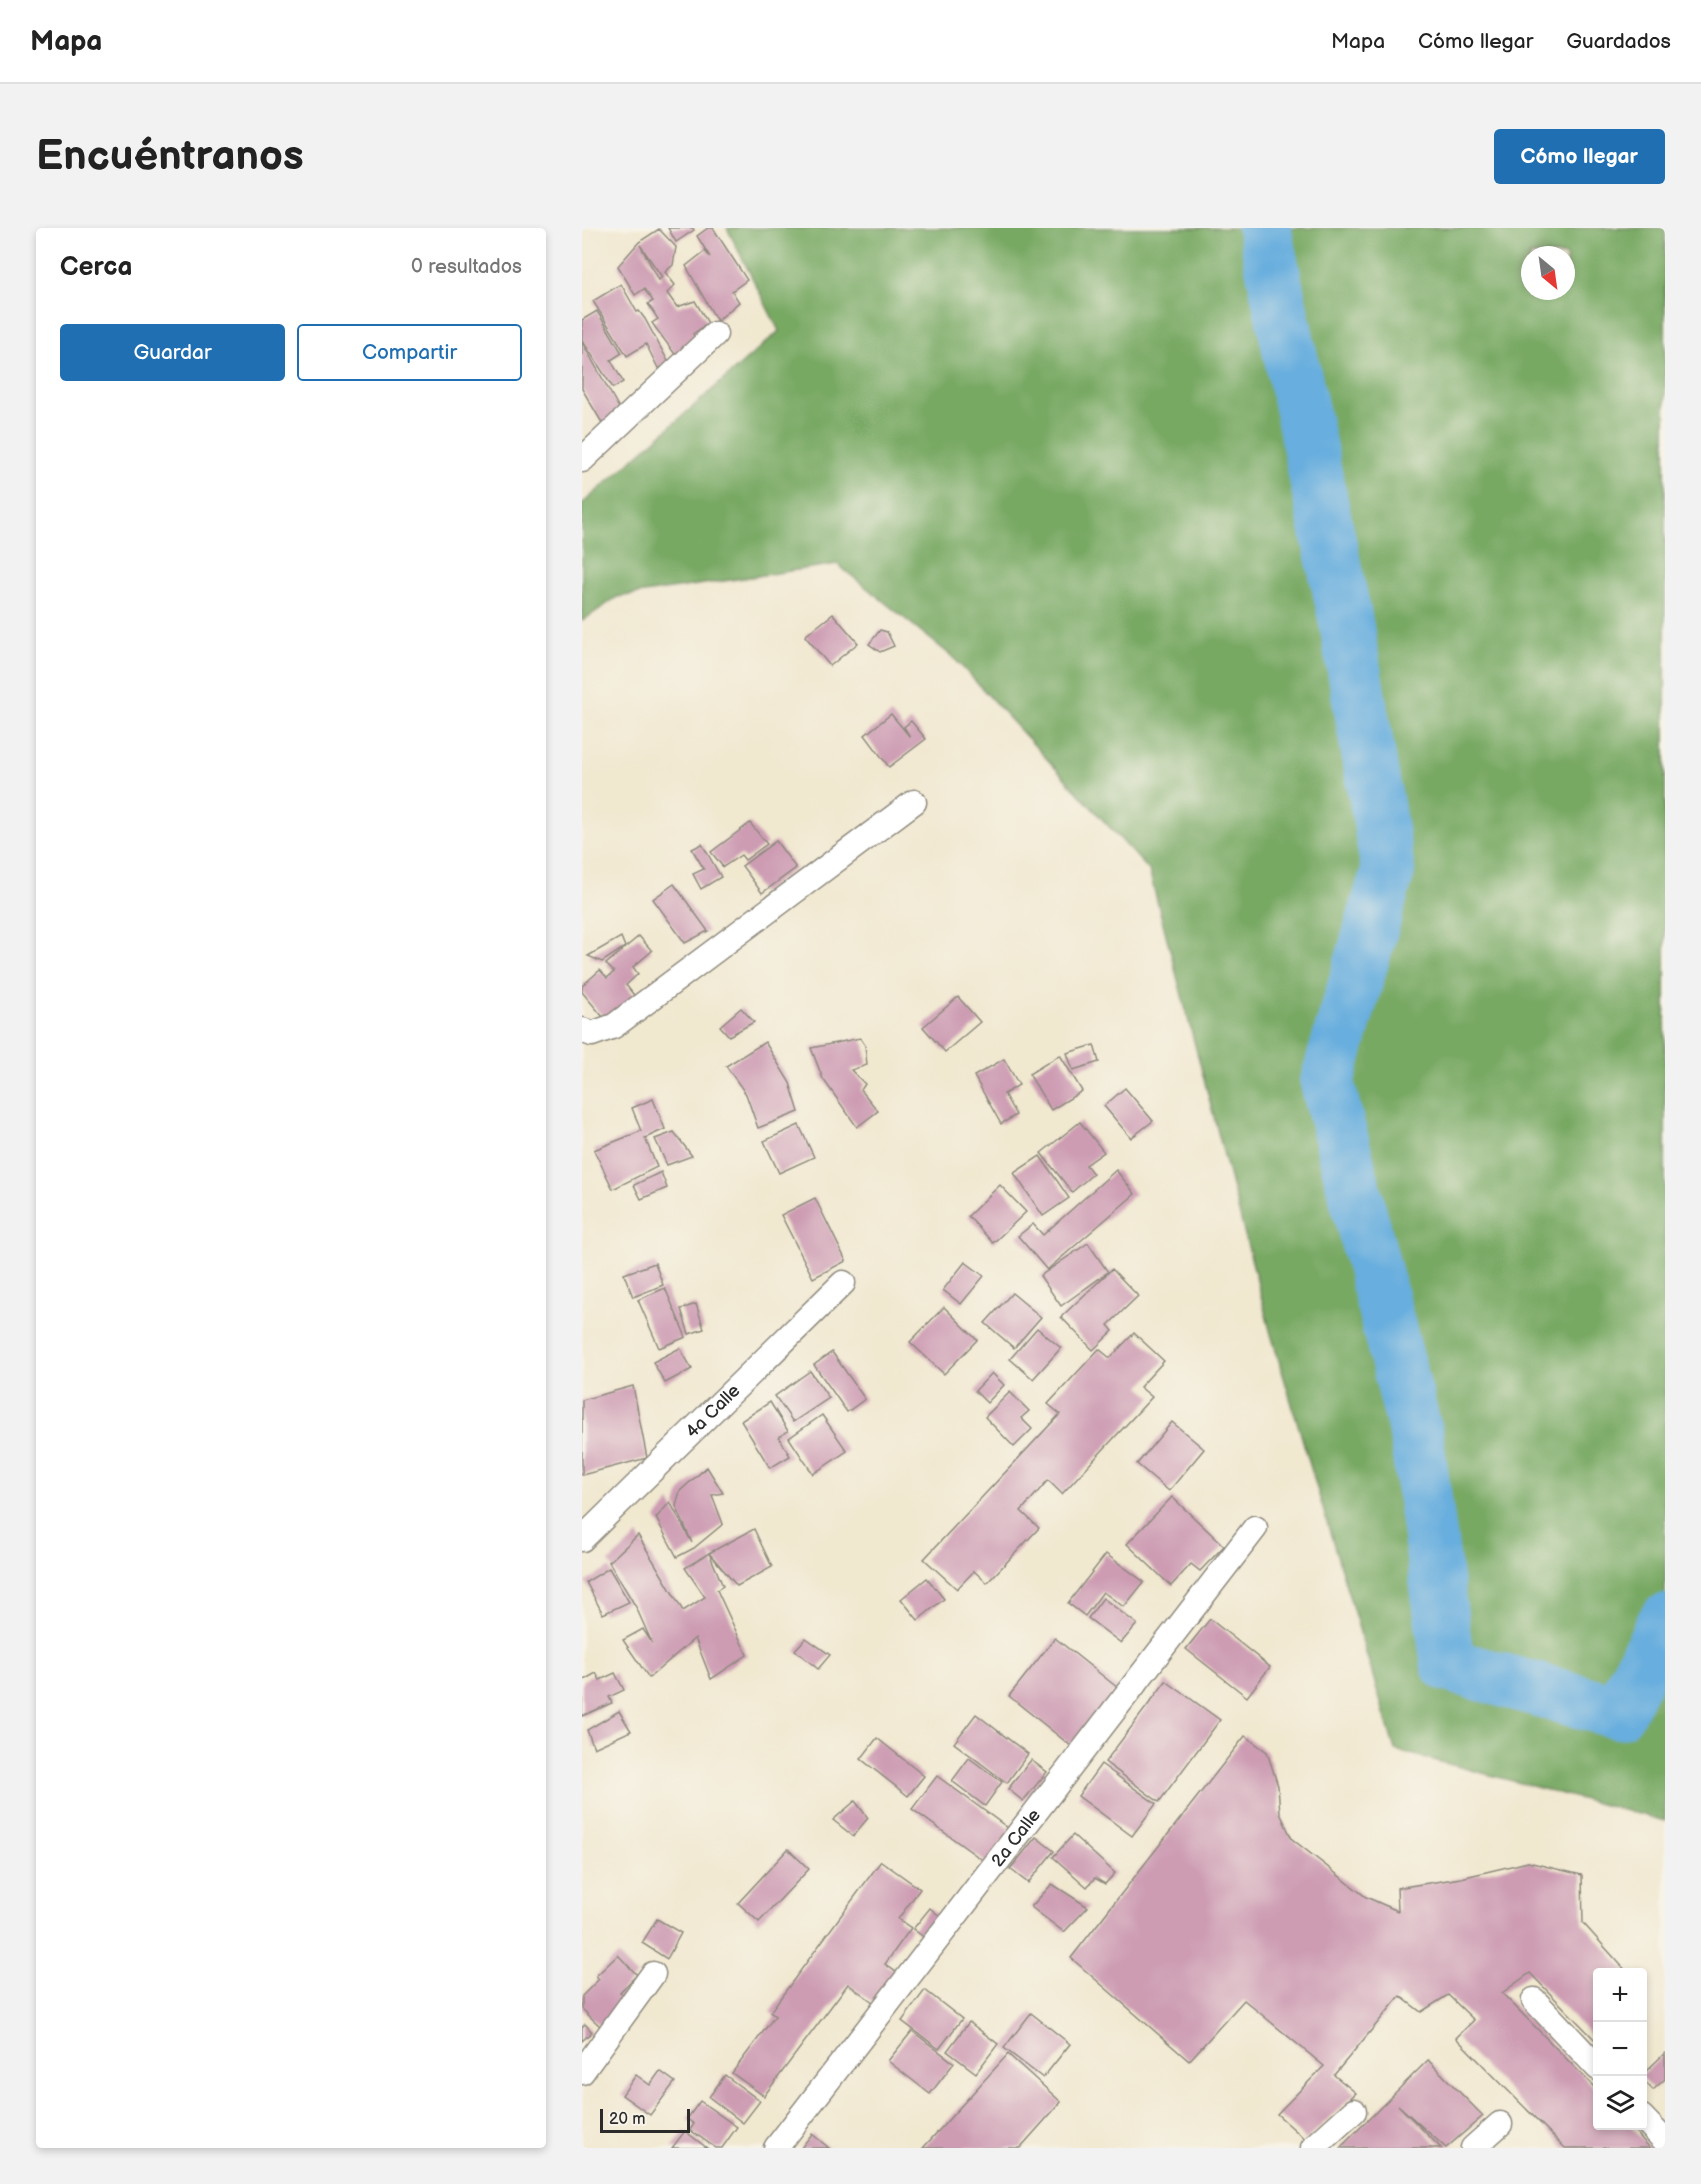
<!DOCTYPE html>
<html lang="es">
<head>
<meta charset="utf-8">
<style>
  :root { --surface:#fff; --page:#f2f2f2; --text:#222; --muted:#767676; --line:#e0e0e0; --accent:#1f6fb2 }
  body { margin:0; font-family:"Balsamiq Sans",sans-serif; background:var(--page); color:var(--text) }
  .controls { position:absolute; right:18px; bottom:18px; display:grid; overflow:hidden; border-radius:6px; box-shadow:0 3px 9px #0003 }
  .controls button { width:54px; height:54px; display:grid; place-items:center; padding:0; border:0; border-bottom:2px solid var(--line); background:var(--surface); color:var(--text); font:30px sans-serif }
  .compass { position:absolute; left:939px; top:18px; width:54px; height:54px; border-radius:50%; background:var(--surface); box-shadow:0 3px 9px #0003; rotate:151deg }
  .scale { position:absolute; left:18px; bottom:15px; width:90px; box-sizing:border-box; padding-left:6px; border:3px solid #2b2b2b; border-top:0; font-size:16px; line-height:21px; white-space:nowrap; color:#2b2b2b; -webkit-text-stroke:4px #f7f3e8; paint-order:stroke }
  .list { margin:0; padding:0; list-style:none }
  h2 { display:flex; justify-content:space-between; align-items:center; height:78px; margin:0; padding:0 24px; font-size:26px }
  h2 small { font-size:20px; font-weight:400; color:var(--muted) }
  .actions { display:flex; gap:12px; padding:18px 24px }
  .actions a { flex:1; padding:14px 0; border:2px solid var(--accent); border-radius:6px; text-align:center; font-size:21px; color:var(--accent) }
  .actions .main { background:var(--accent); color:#fff }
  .icon { flex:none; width:33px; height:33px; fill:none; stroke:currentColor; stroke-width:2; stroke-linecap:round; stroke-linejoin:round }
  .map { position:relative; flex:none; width:1083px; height:1920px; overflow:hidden; border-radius:6px }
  header { display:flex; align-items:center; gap:36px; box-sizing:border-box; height:84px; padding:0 30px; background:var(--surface); border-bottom:2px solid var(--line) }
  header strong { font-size:28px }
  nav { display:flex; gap:33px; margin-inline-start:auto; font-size:21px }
  .intro { display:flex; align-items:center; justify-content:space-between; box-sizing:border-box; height:144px; padding:0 36px }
  h1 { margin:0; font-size:42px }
  .button { padding:15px 27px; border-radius:6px; background:var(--accent); color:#fff; font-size:21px; font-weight:700 }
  main { display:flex; gap:36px; padding:0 36px }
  aside { flex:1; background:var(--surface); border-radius:6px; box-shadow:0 3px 9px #0003 }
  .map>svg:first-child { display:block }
  .forest { fill:#78a963; stroke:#526a47; stroke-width:1.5; fill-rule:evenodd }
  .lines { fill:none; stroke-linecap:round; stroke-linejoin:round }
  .river { stroke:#67aede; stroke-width:54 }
  .building { fill:#cd9cb3; fill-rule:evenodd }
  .minor-casing { stroke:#8e8a7e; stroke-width:27 }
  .minor { stroke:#fff; stroke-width:24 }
  .labels { text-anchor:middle; stroke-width:4.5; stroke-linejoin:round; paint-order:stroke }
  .street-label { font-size:18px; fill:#2b2b2b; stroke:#f7f3e8 }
</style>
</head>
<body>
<header>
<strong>Mapa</strong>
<nav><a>Mapa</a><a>Cómo llegar</a><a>Guardados</a></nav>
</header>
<div class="intro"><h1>Encuéntranos</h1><a class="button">Cómo llegar</a></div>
<main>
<aside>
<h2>Cerca<small>0 resultados</small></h2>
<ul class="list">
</ul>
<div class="actions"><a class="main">Guardar</a><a>Compartir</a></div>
</aside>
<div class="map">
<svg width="1083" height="1920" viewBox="0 0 1083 1920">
  <rect width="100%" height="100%" fill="#f7f3e8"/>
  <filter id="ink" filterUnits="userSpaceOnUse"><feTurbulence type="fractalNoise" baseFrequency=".0167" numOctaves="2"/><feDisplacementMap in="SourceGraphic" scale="12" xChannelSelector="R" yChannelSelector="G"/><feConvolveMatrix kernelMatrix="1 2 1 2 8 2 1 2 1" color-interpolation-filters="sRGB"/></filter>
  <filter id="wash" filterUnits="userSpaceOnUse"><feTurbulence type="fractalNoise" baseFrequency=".008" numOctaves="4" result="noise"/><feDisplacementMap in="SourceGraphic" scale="24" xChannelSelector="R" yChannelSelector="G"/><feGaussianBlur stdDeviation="1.35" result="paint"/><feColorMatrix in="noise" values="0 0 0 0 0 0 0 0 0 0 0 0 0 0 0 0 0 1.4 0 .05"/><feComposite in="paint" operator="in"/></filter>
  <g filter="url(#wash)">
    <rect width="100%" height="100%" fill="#f1e8d0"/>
    <!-- forest -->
    <path class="forest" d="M145,0h938v1593l-270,-71 -124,-416 -122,-464 -195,-212 -117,-94 -220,33 -35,24v-117l197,-173zM948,27h36v36h-36z"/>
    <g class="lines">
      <!-- river -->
      <polyline class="river" points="682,0 764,394 806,642 745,854 834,1206 866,1437 1036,1484 1083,1393"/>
    </g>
    <g id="blocks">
      <!-- building -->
      <g class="building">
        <polygon points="86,0 111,0 112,2 94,14"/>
        <polygon points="126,0 131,0 165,52 150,63 157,74 135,93 104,38 123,23 128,29 115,8"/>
        <path d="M77,1l17,18 -3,18 -8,7 10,13 -8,8 10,14 18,-6 13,22 -15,11 3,6 -19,17 -25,-34 6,-4 -10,-15 5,-3 -9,-12 -9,6 -17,-29 21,-24zM58,17l22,32 -3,3z"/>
        <polygon points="39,56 55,84 57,83 63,91 88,137 76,140 64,116 45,128 11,73"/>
        <polygon points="15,83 40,125 29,132 41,154 31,160 0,112 0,92"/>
        <polygon points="0,114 42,189 25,203 0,161"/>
        <polygon points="251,386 276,415 248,438 223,408"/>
        <polygon points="298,402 305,404 312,418 298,424 287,416"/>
        <polygon points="309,486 328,509 322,499 329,493 344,511 307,539 283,507"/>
        <polygon points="168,595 185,616 163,632 159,627 141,639 129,624"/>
        <polygon points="194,613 214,640 180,665 160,638"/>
        <polygon points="120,616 139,649 119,661 111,646 122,641 110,621"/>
        <polygon points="92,656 126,703 103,715 71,671"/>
        <polygon points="57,708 70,723 51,739 56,746 44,757 55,771 26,795 0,764 0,758 18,742 25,750 32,744 24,736"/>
        <polygon points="39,709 43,719 20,734 6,728"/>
        <polygon points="376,769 398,794 363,824 341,799"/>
        <polygon points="159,780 172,794 147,808 138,798"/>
        <polygon points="278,810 283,817 285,837 269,842 283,856 279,862 296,883 275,899 241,851 229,820"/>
        <polygon points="183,814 208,855 217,884 176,900 164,866 144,838"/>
        <polygon points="512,817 517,834 491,842 485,825"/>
        <polygon points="478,827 500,863 469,882 447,846"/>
        <polygon points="422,831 437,857 422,866 434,887 419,896 392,848"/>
        <polygon points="543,860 571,893 549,910 522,878"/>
        <polygon points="71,871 83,901 63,910 75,939 31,961 12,922 59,903 50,880"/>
        <polygon points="498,894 522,924 504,937 511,946 490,964 459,925"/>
        <polygon points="217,897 232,929 197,945 182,913"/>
        <polygon points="92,904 110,928 85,937 73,911"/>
        <polygon points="458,928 487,970 461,988 432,945"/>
        <polygon points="534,942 553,966 465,1042 436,1008 451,996 461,1007"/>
        <polygon points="79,944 85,960 59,971 52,957"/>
        <polygon points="418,957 444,984 411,1015 386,988"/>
        <polygon points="233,970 264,1033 231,1050 199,987"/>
        <polygon points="506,1015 526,1044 479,1078 458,1048"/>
        <polygon points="383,1034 402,1048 379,1076 361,1062"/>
        <polygon points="73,1035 81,1057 51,1069 42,1046"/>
        <polygon points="530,1041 556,1068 526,1097 531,1103 511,1122 479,1089"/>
        <polygon points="83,1060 104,1109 77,1120 56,1072"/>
        <polygon points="430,1065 459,1089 432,1120 403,1095"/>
        <polygon points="114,1076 122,1101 107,1106 99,1081"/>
        <polygon points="362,1079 395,1112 362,1146 328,1114"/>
        <polygon points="455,1100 479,1120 451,1151 428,1131"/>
        <polygon points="552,1105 582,1133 558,1159 570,1169 480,1266 466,1252 439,1283 457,1300 405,1355 392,1343 375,1361 342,1331 478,1186 466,1176 491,1149 517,1121 528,1130"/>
        <polygon points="98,1120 110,1141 83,1155 71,1134"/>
        <polygon points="250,1124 283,1171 265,1184 232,1137"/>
        <polygon points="228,1143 247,1170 211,1194 193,1168"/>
        <polygon points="410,1145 422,1157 405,1175 393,1163"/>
        <polygon points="51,1158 65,1230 0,1247 0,1172"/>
        <polygon points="428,1164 447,1183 439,1190 450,1201 432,1219 403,1189"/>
        <polygon points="188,1174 206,1203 197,1209 208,1228 188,1240 159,1193"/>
        <polygon points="240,1187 265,1223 231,1246 207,1210"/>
        <polygon points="590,1194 622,1221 587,1263 555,1236"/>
        <polygon points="125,1239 141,1265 130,1267 141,1296 112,1320 95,1329 74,1290 88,1274 110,1315 94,1278 98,1263"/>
        <polygon points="590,1269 642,1318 618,1343 609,1336 589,1358 545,1316"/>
        <polygon points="172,1301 190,1339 155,1358 127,1325"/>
        <polygon points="56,1307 101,1383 123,1369 103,1340 127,1325 141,1358 135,1362 165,1427 129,1451 113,1410 67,1450 41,1412 61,1401 70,1415 54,1379 27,1334"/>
        <polygon points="524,1326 562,1354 542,1379 521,1364 503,1388 486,1375"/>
        <polygon points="27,1340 47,1374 21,1386 4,1354"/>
        <polygon points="345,1350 362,1371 336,1392 319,1371"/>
        <polygon points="521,1370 555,1396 539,1415 506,1390"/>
        <polygon points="628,1391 688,1439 665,1469 604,1421"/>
        <polygon points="224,1410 248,1427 236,1441 213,1422"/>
        <polygon points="473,1410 536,1460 489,1518 427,1468"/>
        <polygon points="14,1445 18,1452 33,1445 42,1462 27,1469 30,1475 0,1488 0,1453"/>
        <polygon points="584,1453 638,1492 577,1574 523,1534"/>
        <polygon points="37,1483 49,1503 12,1520 5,1502"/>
        <polygon points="394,1486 446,1526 425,1555 372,1515"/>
        <polygon points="663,1508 685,1524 696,1558 698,1585 710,1611 784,1669 816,1683 815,1660 879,1650 946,1634 1000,1647 1001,1695 1045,1744 1016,1744 1016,1815 948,1745 920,1765 1016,1863 1016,1898 1048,1898 1068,1920 983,1920 874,1810 892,1792 866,1767 839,1784 818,1768 752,1847 774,1865 724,1912 695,1886 742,1838 662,1772 607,1833 489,1730"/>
        <polygon points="295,1510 342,1548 326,1568 279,1531"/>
        <polygon points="387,1530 420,1554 403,1578 370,1553"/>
        <polygon points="449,1532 465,1544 441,1573 426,1561"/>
        <polygon points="519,1536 574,1576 550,1608 496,1568"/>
        <polygon points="355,1548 430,1603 406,1636 330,1581"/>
        <polygon points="273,1573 286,1590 271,1608 251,1592"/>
        <polygon points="491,1607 533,1645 523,1656 513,1650 505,1659 471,1629"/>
        <polygon points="454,1609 472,1623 446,1655 428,1641"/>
        <polygon points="206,1621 227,1641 177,1694 156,1675"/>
        <polygon points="299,1633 338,1661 316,1691 329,1700 303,1736 318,1747 295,1777 266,1756 182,1868 150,1845 193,1788 188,1784"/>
        <polygon points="470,1656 506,1679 482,1704 449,1679"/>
        <polygon points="348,1680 360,1690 343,1710 331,1701"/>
        <polygon points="75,1691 99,1705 85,1731 60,1715"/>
        <polygon points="36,1727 55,1747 38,1764 48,1772 19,1799 0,1781 0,1768 17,1751 14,1748"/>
        <polygon points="343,1762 380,1791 357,1821 320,1793"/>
        <polygon points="449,1785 488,1816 461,1850 422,1820"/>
        <polygon points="387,1794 416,1816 394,1845 365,1823"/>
        <polygon points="3,1796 10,1804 0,1813 0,1799"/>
        <polygon points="330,1803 372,1835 348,1866 306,1833"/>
        <polygon points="1083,1825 1083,1851 1071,1862 1060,1851 1060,1847"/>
        <polygon points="426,1826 479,1874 438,1920 341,1920"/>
        <polygon points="846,1832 901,1888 864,1920 816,1877 859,1920 758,1920"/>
        <polygon points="78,1843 93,1854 68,1887 40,1867 54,1847 68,1857"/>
        <polygon points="143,1847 178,1873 161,1895 127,1869"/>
        <polygon points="118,1873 155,1899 140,1920 134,1920 108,1902 112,1896 105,1891"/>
        <polygon points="103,1903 125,1920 90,1920"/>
        <polygon points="230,1906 247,1920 219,1920"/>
      </g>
    </g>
  </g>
  <g filter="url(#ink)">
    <use href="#blocks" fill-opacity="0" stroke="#8e8a7e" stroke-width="1.5"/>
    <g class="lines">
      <!-- minor casing -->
      <g class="minor-casing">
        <g id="minor">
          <polyline points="0,232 133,106"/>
          <polyline points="0,802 10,806 32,798 332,574"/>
          <path id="s1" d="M0,1311l261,-256"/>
          <polyline points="952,1772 1016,1840"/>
          <polyline points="0,1844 71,1746"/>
          <polyline points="1060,1889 1083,1913"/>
          <path id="s2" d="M194,1920l479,-620"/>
          <polyline points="731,1920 772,1883"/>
          <polyline points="891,1920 918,1896"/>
        </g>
      </g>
      <!-- minor -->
      <use href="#minor" class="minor"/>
    </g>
  </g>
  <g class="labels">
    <!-- street labels -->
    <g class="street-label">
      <text dy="6" stroke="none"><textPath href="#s1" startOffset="183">4a Calle</textPath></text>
      <text dy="6" stroke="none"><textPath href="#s2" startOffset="392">2a Calle</textPath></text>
    </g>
  </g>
</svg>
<div class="controls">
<button>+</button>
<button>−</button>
<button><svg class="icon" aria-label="layers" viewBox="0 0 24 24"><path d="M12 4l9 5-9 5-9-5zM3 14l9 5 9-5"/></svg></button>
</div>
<svg class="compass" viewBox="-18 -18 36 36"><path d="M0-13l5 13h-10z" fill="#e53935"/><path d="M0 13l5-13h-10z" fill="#767676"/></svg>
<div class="scale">20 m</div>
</div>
</main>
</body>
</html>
